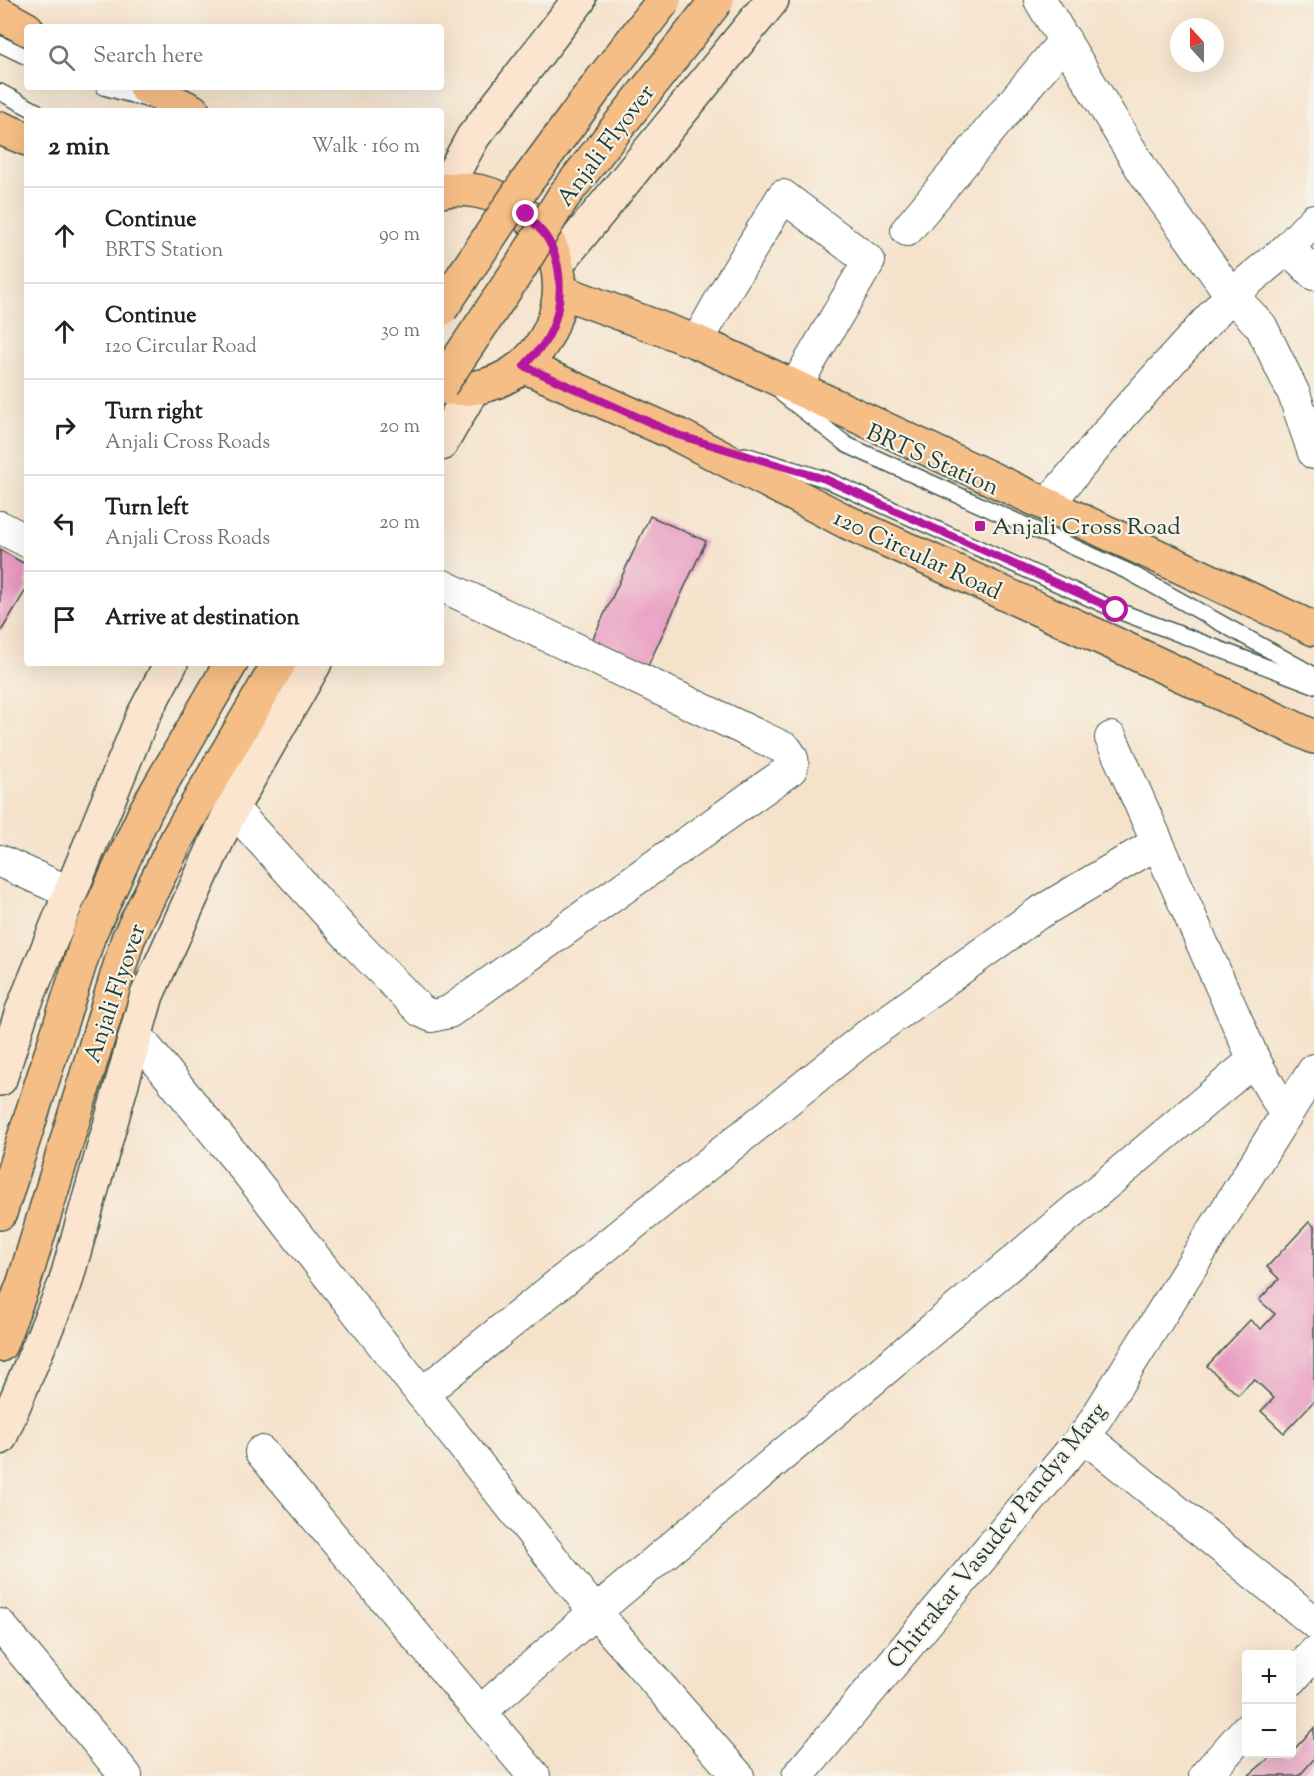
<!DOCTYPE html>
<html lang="en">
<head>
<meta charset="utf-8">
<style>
  :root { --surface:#fff; --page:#f2f2f2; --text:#202124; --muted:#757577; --line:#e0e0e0 }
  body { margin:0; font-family:"Sorts Mill Goudy",serif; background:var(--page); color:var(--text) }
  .controls { position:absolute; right:18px; bottom:18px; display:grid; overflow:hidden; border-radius:6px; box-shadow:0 6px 24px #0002 }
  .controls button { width:54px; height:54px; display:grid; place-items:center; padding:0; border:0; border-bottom:2px solid var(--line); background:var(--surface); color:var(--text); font:30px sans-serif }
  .compass { position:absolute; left:1170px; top:18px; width:54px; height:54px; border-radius:50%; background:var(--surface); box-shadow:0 6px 24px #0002; rotate:339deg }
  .stop { position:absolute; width:18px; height:18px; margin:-14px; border:4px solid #b5179e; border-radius:50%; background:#fff }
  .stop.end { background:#b5179e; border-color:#fff; box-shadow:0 2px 6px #0008 }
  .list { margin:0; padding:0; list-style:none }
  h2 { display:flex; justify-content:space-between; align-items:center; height:78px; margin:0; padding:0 24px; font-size:26px }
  h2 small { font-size:20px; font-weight:400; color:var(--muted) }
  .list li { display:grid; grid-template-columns:39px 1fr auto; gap:18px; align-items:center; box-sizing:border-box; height:96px; padding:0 24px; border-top:2px solid var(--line) }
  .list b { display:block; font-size:22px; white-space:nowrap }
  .list p { margin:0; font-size:20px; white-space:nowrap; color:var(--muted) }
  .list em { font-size:20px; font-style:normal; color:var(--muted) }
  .icon { flex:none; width:33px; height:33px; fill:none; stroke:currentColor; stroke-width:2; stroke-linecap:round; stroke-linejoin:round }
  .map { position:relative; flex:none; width:1314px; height:1776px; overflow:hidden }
  .search { position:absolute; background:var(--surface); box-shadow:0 6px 24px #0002; left:24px; top:24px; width:420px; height:66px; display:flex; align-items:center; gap:15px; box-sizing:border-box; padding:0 21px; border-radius:6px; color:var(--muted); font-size:22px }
  .panel { position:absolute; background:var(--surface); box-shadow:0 6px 24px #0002; left:24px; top:108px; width:420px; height:558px; border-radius:6px }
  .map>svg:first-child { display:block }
  .building { fill:#e898bf }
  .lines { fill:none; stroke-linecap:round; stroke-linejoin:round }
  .lane-casing { stroke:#3f564b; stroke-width:18 }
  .street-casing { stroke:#3f564b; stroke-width:34 }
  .secondary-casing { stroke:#3f564b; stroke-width:36 }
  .primary-casing { stroke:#3f564b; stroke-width:36 }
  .lane { stroke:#fff; stroke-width:15 }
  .street { stroke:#fff; stroke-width:32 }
  .secondary { stroke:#fbe5cf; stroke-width:33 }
  .primary { stroke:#f6be87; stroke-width:33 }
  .primary-bridge-casing { stroke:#3f564b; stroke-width:36; stroke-linecap:butt }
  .primary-bridge { stroke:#f6be87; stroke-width:33 }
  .route { stroke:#b5179e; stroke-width:8 }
  .poi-dot { fill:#b5179e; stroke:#f7f3e8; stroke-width:2 }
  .labels { text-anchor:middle; stroke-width:4.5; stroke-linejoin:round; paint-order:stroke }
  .street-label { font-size:24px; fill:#1f3d34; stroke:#f7f3e8 }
  .poi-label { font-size:24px; fill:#1f3d34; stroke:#f7f3e8; text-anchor:start }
</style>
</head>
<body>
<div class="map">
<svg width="1314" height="1776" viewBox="0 0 1314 1776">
  <rect width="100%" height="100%" fill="#f7f3e8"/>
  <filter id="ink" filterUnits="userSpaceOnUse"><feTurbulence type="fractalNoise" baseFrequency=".0167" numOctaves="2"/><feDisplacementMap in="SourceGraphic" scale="12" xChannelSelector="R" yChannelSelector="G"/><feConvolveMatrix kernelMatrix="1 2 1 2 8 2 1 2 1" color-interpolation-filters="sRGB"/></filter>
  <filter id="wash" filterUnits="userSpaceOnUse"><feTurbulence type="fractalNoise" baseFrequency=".008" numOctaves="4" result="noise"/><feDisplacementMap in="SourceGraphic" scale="24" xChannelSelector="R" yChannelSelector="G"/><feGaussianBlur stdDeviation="1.35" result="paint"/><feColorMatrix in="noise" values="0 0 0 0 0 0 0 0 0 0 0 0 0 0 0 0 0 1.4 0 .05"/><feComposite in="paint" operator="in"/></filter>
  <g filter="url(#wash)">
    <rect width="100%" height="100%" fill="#f5e2cb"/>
    <g id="blocks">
      <!-- building -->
      <g class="building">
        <polygon points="650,516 706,541 646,670 590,645"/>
        <polygon points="0,550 27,565 27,588 0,633"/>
        <polygon points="1309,1222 1314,1226 1314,1401 1284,1433 1261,1411 1274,1398 1254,1379 1238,1395 1207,1366 1250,1320 1261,1329 1275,1314 1259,1300 1279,1279 1267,1267"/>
        <polygon points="1314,1728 1314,1759 1299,1776 1248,1776 1274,1754 1281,1754 1287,1757"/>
      </g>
    </g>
  </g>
  <g filter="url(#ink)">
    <use href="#blocks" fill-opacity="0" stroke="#3f564b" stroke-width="1.5"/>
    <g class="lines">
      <!-- lane casing -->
      <g class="lane-casing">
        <g id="lane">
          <polyline points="0,44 27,57"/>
          <polyline points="104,87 150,100"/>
          <polyline points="0,92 36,111"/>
          <polyline points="782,394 847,445 1129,572 1314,675"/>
          <polyline points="745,455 825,479 1116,610 1314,685"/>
        </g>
      </g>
      <!-- street casing -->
      <g class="street-casing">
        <g id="street">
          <polyline points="1040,0 1143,171 1231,295 1261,326 1294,394 1314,453"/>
          <polyline points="907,230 1065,40"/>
          <polyline points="1288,248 1314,274"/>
          <polyline points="697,342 729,285 783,196 869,261 795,387"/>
          <polyline points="1048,504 1124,413 1231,295 1288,248 1314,220"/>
          <polyline points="0,527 27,541"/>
          <polyline points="1111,738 1254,1060"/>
          <path d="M232,808l121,133 68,70 11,5 17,-4 342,-243c4,-9 0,-13 -5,-20l-345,-164"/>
          <polyline points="0,861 71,893"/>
          <polyline points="136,1035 248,1173 422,1394 867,1036 1037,914 1157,843"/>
          <polyline points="422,1394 595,1612 480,1712"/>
          <polyline points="1084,1436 1314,1622"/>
          <polyline points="261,1452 534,1776"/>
          <polyline points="0,1625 126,1776"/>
          <polyline points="1292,1679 1314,1653"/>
          <polyline points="738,1776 595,1612 1254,1060 1286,1115"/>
          <polyline points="798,1776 1088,1431 1314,1070"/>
          <polyline points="1205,1776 1246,1730"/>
        </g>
      </g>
      <!-- secondary casing -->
      <g class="secondary-casing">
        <g id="secondary">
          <polyline points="444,190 473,137 579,0"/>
          <polyline points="557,264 772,0"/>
          <polyline points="441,444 473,388"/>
          <polyline points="0,1079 22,1011 142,718 171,663"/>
          <polyline points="0,1438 65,1284 147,995 232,808 315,663"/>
        </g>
      </g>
      <!-- primary casing -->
      <g class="primary-casing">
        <g id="primary">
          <polyline points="0,14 27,29"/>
          <polyline points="145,87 193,111"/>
          <polyline points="0,128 27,139"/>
          <path d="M441,191c25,-5 53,1 74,16 90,59 32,198 -74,180"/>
          <polyline points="560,291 697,342 739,361 1314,629"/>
          <polyline points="524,366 678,435 847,522 1113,643 1314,737"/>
          <polyline points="0,1213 89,935 146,810 231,663"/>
          <polyline points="0,1345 24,1282 128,939 178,837 279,663"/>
        </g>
      </g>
      <!-- lane -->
      <use href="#lane" class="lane"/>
      <!-- street -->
      <use href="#street" class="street"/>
      <!-- secondary -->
      <use href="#secondary" class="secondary"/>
      <!-- primary -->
      <use href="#primary" class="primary"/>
      <!-- primary-bridge casing -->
      <g class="primary-bridge-casing">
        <g id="primary-bridge">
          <polyline points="441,309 525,184 601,81 664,0"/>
          <polyline points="441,385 521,266 563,197 717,0"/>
        </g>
      </g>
      <!-- primary-bridge -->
      <use href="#primary-bridge" class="primary-bridge"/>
    </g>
  </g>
  <g class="lines" filter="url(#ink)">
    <!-- route -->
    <path class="route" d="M526,214c6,7 13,14 19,21 21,31 19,80 -2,110 -6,7 -13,14 -19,21l154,69 147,44 291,131"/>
  </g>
  <!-- markers -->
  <rect class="poi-dot" x="974" y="520" width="12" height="12" rx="3"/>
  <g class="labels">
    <!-- street labels -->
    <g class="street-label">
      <text transform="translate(605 145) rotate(-53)" y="8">Anjali Flyover</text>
      <text transform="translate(933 459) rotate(24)" y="8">BRTS Station</text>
      <text transform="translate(918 554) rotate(25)" y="8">120 Circular Road</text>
      <text transform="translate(114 993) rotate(-71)" y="8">Anjali Flyover</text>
      <text transform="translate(996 1535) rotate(-51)" y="8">Chitrakar Vasudev Pandya Marg</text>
    </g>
    <!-- poi labels -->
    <g class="poi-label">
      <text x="992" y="534">Anjali Cross Road</text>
    </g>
  </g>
</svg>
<div class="controls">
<button>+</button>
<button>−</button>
</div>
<svg class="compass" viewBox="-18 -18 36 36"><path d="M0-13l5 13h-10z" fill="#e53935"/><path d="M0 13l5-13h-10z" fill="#757577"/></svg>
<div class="stop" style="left:1116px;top:610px"></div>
<div class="stop end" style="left:526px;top:214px"></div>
<div class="search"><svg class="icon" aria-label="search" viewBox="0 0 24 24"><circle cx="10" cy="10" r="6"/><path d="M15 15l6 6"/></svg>Search here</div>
<section class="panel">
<h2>2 min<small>Walk · 160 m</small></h2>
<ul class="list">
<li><svg class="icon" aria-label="ahead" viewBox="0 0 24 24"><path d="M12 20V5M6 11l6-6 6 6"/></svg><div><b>Continue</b><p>BRTS Station</p></div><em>90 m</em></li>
<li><svg class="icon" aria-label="ahead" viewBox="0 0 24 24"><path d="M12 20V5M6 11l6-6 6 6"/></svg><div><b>Continue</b><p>120 Circular Road</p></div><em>30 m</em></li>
<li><svg class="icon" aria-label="right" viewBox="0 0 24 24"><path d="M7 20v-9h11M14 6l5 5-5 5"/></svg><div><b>Turn right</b><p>Anjali Cross Roads</p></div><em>20 m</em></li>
<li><svg class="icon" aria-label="left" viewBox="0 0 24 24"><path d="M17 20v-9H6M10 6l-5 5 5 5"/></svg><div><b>Turn left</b><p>Anjali Cross Roads</p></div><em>20 m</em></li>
<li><svg class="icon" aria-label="arrive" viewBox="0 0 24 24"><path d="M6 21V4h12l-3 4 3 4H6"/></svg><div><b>Arrive at destination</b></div></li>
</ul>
</section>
</div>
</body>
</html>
